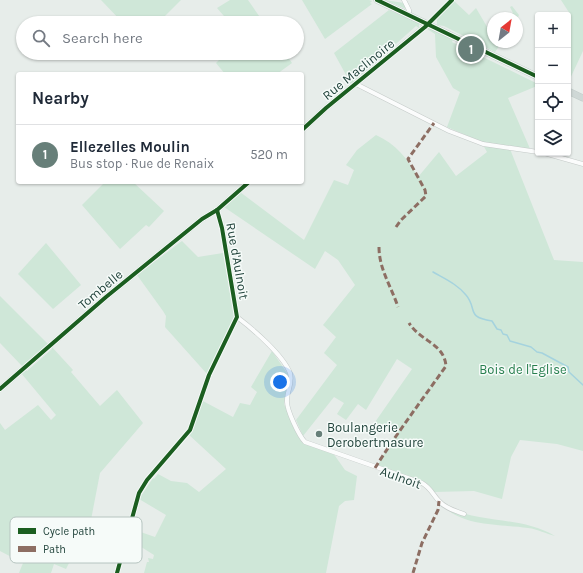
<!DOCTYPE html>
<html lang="en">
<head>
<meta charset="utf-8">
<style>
  :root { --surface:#fff; --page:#f2f2f3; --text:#1f2937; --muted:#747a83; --line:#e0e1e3; --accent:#677f79 }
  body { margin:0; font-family:Karla,sans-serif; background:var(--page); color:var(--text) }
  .controls { position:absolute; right:12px; top:12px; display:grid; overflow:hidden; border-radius:4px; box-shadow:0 1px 3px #0004 }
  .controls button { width:36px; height:36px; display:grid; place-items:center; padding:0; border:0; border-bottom:1px solid var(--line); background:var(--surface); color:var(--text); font:20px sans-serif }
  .compass { position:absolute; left:487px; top:12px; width:36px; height:36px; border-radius:50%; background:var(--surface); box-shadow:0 1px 3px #0004; rotate:31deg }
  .you { position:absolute; left:280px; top:382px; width:14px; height:14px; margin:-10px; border:3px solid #fff; border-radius:50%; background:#1a73e8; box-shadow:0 0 0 6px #1a73e833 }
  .badge { display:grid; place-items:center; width:26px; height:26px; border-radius:50%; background:var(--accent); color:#fff; font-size:13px; font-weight:700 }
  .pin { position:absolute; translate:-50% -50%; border:2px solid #fff; box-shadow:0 1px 4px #0006 }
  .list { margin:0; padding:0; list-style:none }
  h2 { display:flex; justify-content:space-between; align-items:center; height:52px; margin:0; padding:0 16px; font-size:17px }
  h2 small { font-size:13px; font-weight:400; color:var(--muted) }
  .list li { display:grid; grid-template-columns:26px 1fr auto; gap:12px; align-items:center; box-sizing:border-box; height:60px; padding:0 16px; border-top:1px solid var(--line) }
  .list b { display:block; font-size:15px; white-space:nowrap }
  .list p { margin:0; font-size:13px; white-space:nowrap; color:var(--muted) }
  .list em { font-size:13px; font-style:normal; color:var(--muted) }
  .icon { flex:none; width:22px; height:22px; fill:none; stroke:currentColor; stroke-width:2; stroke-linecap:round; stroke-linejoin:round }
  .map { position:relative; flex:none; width:583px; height:573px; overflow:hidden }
  .search { position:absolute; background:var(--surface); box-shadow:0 1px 3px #0004; left:16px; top:16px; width:288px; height:44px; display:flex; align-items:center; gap:10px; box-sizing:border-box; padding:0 14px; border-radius:22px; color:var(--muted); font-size:15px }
  .panel { position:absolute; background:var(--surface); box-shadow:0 1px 3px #0004; left:16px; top:72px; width:288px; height:112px; border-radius:4px }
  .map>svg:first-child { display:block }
  .green { fill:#cfe7d8 }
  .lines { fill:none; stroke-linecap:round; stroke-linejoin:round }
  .stream { stroke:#a5d3de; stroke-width:1.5 }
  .minor-casing { stroke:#c4cac8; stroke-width:5 }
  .tertiary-casing { stroke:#c4cac8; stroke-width:6 }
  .primary-casing { stroke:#c2ccc9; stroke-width:7 }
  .minor { stroke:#fbfcfc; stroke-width:4 }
  .tertiary { stroke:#fbfcfc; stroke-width:5 }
  .primary { stroke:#cfd8d6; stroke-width:6 }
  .quiet { stroke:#8d6e63; stroke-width:3; stroke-dasharray:6 3; stroke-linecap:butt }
  .cycleway-casing { stroke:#f6fbf9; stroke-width:6 }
  .cycleway { stroke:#1b5e20; stroke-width:4 }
  .poi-dot { fill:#677f79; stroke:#f6fbf9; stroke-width:1.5 }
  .labels { text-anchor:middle; stroke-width:3; stroke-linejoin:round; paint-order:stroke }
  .street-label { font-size:13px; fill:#22443c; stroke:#f6fbf9 }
  .park-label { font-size:13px; fill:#277f4e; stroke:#f6fbf9 }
  .poi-label { font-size:13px; fill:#22443c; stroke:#f6fbf9; text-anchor:start }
  .key { fill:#f6fbf9; stroke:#b6c4c0; stroke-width:1 }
  .key-label { font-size:11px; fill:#22443c }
</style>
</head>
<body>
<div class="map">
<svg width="583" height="573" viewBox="0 0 583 573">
  <rect width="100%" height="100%" fill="#e7edea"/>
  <!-- green -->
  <g class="green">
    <polygon points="101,0 181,0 158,23 123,23"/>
    <polygon points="230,0 248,0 264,23 230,23 217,8"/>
    <polygon points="302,0 369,0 372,1 370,3 372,4 325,39"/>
    <polygon points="385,0 404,3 406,9"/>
    <polygon points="561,0 583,0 583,51 568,83 568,17 570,14"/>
    <polygon points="454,1 469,15 476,8 493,37 493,42 502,42 495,52 444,26 437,25 437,20"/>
    <polygon points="512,6 519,15 517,19 506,18 513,13 510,7"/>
    <polygon points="389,10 416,22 419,24 419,28 416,26 351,84 334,53"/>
    <polygon points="427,29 432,29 453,40 452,42 538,84 537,86 508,98 531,151 484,143 447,127 460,92 453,88 436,57 435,34"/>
    <polygon points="226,53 285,53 292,63 277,74 225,74 216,63"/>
    <path d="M376,135c20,9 32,24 42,42l21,-25 17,24 31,-24 -4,-7 27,4 44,111 29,2v189l-26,-7 -37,-4 -9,17 -9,42 -28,-8 -40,1 -5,-6 -52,-20 21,-36 -10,-6 -5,7 -10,-6 39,-56 -15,-10 -31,51 -8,-6 -12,16 -9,-6 7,-11 -10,-6 -31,39 -7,-16 41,-55 -13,-12 12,-16 -13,-12 32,-40 -17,-25 -13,-9 -10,18 -91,-62 16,-15 64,48 30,-60 14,5 6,-15 -8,-5 11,-15z"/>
    <polygon points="105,182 133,182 164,211 149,227 146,225 120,249 82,205"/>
    <polygon points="182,241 198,257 223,253 234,317 207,374 165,327 166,316 163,311 137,275"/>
    <polygon points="46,243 81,285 53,309 18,274"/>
    <polygon points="0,296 49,345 23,367 0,343"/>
    <polygon points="51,346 73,370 71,372 100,406 117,390 143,423 100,473 90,525 107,542 99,551 103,559 77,547 66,569 54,564 51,573 19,573 23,563 0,551 0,423 5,430 38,405 51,420 56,415 21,373 25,369 27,371 52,349"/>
    <polygon points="272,351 289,376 284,404 302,442 333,453 345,470 357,476 354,500 345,501 339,506 326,573 144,573 147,562 149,562 148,558 153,559 154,555 130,540 132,529 155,537 166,515 139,499 153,478 154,479 158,474 171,481 187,483 199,492 226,469 188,434 201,400 233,417 240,403 250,405 257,392 251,387"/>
    <path d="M442,505c39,20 77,10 113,31 -9,-2 -17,-7 -27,-8 -28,-4 -65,-1 -86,-23z"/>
  </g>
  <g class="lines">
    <!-- stream -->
    <path class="stream" d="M433,272c12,7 24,12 33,23 12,14 -1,22 26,26l5,8 4,1 2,4 4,1 3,6 21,6 6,5 5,1 26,14 1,5 14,13"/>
    <!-- minor casing -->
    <g class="minor-casing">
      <g id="minor">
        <polyline points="404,0 409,10 409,16"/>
        <polyline points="428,24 452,0"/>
        <polyline points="356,84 449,131 483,144 538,152"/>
        <polyline points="544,153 583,164"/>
        <path d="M237,317c16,12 46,38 53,56 3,10 -3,18 -3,27 -1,9 12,36 18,42l117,41c9,5 11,12 17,18 7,8 17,10 25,13"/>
        <polyline points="117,573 139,493 147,480 190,430 209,375 237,317 222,228 217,210"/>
      </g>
    </g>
    <!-- tertiary casing -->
    <g class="tertiary-casing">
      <g id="tertiary">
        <polyline points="302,130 326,108 428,24"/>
        <polyline points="0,389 106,297 202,219 217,210 249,182"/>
      </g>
    </g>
    <!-- primary casing -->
    <g class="primary-casing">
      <g id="primary">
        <polyline points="377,0 538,77"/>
        <polyline points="568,91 583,98"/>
      </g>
    </g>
    <!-- minor -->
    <use href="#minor" class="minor"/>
    <!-- tertiary -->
    <use href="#tertiary" class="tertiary"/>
    <!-- primary -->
    <use href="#primary" class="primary"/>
    <!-- quiet -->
    <g class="quiet">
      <polyline points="396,227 401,220 426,196 425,190 408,159 434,123"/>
      <path d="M379,247c0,22 12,39 19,60"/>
      <path d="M375,468c22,-35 47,-68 71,-102 -2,-23 -25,-24 -37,-43"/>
      <polyline points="413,573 422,543 438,510 439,501"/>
    </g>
    <!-- cycleway casing -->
    <g class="cycleway-casing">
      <g id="cycleway">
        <polyline points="377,0 538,77"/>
        <polyline points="302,130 326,108 425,27 452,0"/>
        <polyline points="0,389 106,297 202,219 217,210 249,182"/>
        <polyline points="117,573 139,493 147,480 190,430 209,375 237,317 222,228 217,210"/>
      </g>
    </g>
    <!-- cycleway -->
    <use href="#cycleway" class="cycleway"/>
  </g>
  <!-- markers -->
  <circle class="poi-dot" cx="319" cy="434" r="4"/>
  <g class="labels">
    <!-- street labels -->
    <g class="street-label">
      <text transform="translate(358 69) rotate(-39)" y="5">Rue Maclinoire</text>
      <text transform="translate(238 261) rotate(80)" y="5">Rue d'Aulnoit</text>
      <text transform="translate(100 289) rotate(-40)" y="5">Tombelle</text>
      <text transform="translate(401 477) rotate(20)" y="5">Aulnoit</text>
    </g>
    <!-- park labels -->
    <g class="park-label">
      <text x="523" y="374">Bois de l'Eglise</text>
    </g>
    <!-- poi labels -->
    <g class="poi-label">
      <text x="327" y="432">Boulangerie<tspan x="327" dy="15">Derobertmasure</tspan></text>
    </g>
  </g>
  <!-- legend -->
  <rect x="10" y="517" width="132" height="46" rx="6" class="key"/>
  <rect x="18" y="528" width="18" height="6" fill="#1b5e20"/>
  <rect x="18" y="546" width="18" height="6" fill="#8d6e63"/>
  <g class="key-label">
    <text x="43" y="535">Cycle path</text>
    <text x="43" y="553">Path</text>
  </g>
</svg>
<div class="controls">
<button>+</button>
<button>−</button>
<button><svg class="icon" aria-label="locate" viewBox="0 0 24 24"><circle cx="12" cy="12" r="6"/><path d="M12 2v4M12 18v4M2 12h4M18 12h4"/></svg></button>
<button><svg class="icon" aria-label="layers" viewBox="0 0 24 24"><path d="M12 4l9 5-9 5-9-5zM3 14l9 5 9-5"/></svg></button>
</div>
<svg class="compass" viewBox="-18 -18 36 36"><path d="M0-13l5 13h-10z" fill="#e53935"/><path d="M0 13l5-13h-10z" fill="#747a83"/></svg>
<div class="you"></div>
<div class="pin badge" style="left:471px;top:49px">1</div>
<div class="search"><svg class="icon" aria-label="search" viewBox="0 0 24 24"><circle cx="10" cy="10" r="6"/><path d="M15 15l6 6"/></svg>Search here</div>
<section class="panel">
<h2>Nearby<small></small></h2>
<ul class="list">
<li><span class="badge">1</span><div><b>Ellezelles Moulin</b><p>Bus stop · Rue de Renaix</p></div><em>520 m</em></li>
</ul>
</section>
</div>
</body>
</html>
